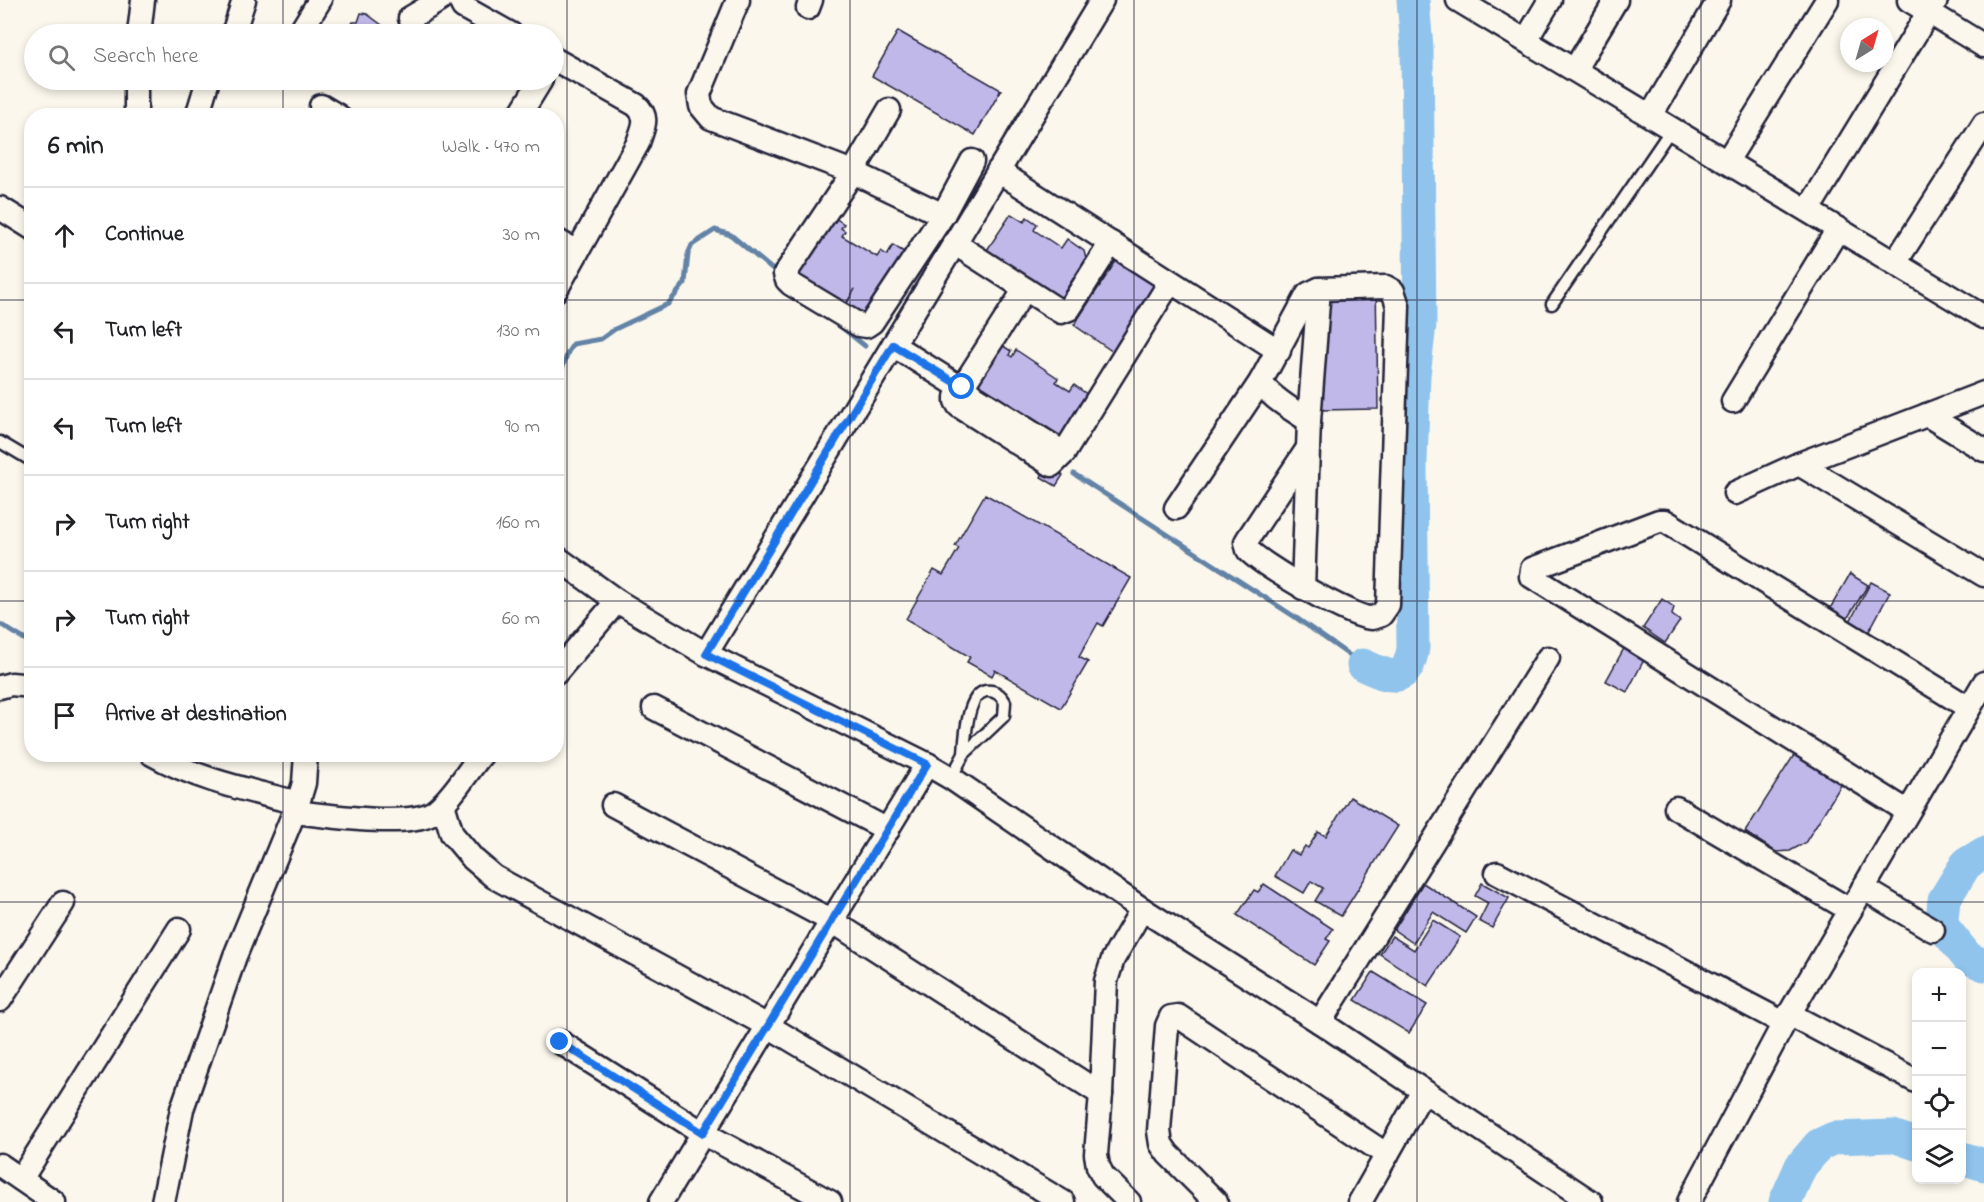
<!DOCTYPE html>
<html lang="en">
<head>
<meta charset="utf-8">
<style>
  :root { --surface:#fff; --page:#f2f2f2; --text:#202124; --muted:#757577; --line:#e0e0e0 }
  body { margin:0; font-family:"Indie Flower",sans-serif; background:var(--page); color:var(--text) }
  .controls { position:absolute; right:18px; bottom:18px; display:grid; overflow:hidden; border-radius:12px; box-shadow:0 3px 9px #0003 }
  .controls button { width:54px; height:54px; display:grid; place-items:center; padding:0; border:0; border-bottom:2px solid var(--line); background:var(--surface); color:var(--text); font:30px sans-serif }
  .compass { position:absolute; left:1840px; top:18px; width:54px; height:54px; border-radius:50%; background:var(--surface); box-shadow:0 3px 9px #0003; rotate:37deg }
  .stop { position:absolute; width:18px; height:18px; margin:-14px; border:4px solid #1a73e8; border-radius:50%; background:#fff }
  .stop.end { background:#1a73e8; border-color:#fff; box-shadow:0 2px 6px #0008 }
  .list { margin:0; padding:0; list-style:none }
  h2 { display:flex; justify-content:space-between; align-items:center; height:78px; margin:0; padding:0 24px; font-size:26px }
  h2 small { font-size:20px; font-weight:400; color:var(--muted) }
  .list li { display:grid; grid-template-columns:39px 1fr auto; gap:18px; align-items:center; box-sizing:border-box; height:96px; padding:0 24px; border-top:2px solid var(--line) }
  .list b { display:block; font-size:22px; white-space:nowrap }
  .list em { font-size:20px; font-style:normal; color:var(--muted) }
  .icon { flex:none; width:33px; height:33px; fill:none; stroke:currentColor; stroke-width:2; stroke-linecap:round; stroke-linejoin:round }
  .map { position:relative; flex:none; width:1984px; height:1202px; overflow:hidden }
  .search { position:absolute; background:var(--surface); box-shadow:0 3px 9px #0003; left:24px; top:24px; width:540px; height:66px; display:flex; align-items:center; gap:15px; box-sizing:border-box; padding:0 21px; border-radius:33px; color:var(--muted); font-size:22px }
  .panel { position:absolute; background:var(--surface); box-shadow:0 3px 9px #0003; left:24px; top:108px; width:540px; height:654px; border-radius:24px }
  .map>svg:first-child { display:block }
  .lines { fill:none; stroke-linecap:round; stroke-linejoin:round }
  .stream { stroke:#6483a6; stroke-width:5 }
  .river { stroke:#90c4ed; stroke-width:33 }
  .building { fill:#c1b8ea; stroke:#22223b; stroke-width:1.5 }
  .service-casing { stroke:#22223b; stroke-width:15 }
  .minor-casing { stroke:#22223b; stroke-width:27 }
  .service { stroke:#fbf7ec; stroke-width:10 }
  .minor { stroke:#fbf7ec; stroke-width:22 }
  .route { stroke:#1a73e8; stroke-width:8 }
  .grid { fill:none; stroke:#22223b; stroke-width:1.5; stroke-opacity:0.55 }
</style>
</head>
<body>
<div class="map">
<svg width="1984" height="1202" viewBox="0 0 1984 1202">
  <rect width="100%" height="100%" fill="#fbf7ec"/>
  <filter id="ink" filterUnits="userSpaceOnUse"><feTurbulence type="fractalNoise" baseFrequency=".0167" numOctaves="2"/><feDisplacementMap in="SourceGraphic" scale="12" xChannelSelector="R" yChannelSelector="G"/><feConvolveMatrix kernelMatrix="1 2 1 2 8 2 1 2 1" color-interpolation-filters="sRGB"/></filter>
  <g filter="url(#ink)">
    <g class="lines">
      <!-- stream -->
      <g class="stream">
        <polyline points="840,326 865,346"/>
        <polyline points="556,385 568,352 573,344 601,339 615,329 668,304 685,283 688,254 692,245 715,230 731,235 780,276"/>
        <polyline points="1074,474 1295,617 1363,665"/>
        <polyline points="0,624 32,644"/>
        <polyline points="315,754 325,754"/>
      </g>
      <!-- river -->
      <g class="river">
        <path d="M1363,665c27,12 44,21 50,-17l-2,-185 3,-88 6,-51 -3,-276 -4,-48"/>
        <polyline points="1984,853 1966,864 1944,900 1942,919 1944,928 1968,958 1984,965"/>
        <polyline points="1962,1158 1984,1165"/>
        <polyline points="1785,1202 1801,1166 1819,1145 1834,1138 1893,1136 1916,1144"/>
      </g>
    </g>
    <!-- building -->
    <g class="building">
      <polygon points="361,13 367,14 394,34 349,34 352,31 347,32 353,22 358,22"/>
      <polygon points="898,31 1001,90 975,135 872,76"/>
      <polygon points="1011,214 1024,222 1027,217 1037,224 1034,230 1061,248 1067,239 1084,251 1086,259 1060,299 987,250"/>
      <polygon points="835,218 844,224 841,228 845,231 842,236 877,257 881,251 887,255 893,245 907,254 867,319 846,305 855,289 846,304 796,274 829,220 833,223"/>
      <polygon points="1118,258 1163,283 1116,354 1074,325"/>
      <polygon points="1376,284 1378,409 1318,410 1316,285"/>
      <polygon points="1000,344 1011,351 1009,355 1012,357 1016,350 1058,378 1056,382 1070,391 1074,385 1088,395 1057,441 973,385"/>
      <polygon points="1047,466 1063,475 1056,486 1041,477"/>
      <polygon points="985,494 1131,578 1103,626 1098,623 1079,657 1088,662 1061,708 995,670 992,676 967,662 970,657 906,619 934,570 943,575 959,548 955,546"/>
      <polygon points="1850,574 1868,585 1845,622 1828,612"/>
      <polygon points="1871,582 1890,592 1867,635 1848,625"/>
      <polygon points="1662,599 1674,607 1672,615 1680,621 1665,643 1643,628"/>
      <polygon points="1627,643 1647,654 1627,692 1606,681"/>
      <polygon points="1796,752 1843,782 1805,843 1790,851 1776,852 1745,832"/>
      <polygon points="1350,797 1398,826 1341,916 1315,901 1323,888 1311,881 1304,893 1275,876 1290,850 1299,855 1305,846 1308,848 1318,832 1326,836"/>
      <polygon points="1423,883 1476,917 1466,933 1433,912 1413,943 1394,930"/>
      <polygon points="1482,883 1509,898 1492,928 1479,921 1488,903 1475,896"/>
      <polygon points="1264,884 1333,929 1326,939 1330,941 1314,965 1237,915 1254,890 1258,892"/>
      <polygon points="1433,920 1460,937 1428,986 1380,954 1392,936 1414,950"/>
      <polygon points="1373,972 1427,1005 1409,1033 1355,1000"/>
    </g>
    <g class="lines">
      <!-- service casing -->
      <g class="service-casing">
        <g id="service">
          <polyline points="1552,304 1672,128"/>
          <polyline points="0,442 32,461"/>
          <path d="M951,778l13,-24 40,-38 1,-14c-4,-7 -10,-12 -19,-11 -19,3 -21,47 -22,63"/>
        </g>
      </g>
      <!-- minor casing -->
      <g class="minor-casing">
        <g id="minor">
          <polyline points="460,0 463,7 511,34"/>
          <polyline points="738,0 699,94 701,106 711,118 853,172 943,215"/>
          <polyline points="1458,0 1984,317"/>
          <polyline points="1909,0 1984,46"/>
          <polyline points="808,8 811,0"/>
          <polyline points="410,18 440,0"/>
          <polyline points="139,34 143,0"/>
          <polyline points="233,34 244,0"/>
          <polyline points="299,34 320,0"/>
          <polyline points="1526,40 1550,0"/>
          <path d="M554,59l82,46c14,13 7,22 2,38l-82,147"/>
          <polyline points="1575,69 1616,0"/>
          <polyline points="321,106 338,116"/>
          <polyline points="889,110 853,172 785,274 787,280 791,284 859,325 866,326 872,322 943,215 972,161"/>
          <polyline points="1651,115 1719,0"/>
          <polyline points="136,116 136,80"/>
          <polyline points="197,116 208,80"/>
          <polyline points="519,116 541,80"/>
          <polyline points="1727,161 1827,0"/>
          <polyline points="998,171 1279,351"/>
          <polyline points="0,208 32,228"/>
          <polyline points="1808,210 1936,0"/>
          <polyline points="556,240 577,252"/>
          <polyline points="954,243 1061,312 1069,309 1111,243"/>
          <polyline points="1895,263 1984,124"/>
          <polyline points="1025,289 956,397 956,401 959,406 1052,465 1064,453 1170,282"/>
          <polyline points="893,345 1064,453"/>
          <polyline points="1984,393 1799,464 1984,575"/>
          <polyline points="1733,401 1838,229"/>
          <polyline points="1927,415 1984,450"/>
          <path d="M1308,448l-59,89 -3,5 2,8c14,15 105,69 124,68 3,-1 6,-2 9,-3l7,-10 10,-299 -5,-15 -7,-4 -67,2 -11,5 -47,87c6,15 34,30 48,40"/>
          <polyline points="1735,493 1799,464"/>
          <polyline points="1176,508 1261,381"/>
          <polyline points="556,557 617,601 706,654 927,764 951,778 1142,909 1320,1022 1591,1202"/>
          <polyline points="1303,588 1309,421 1319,289"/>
          <polyline points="706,654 1102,0"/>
          <polyline points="556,673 617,601"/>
          <polyline points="0,687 11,684 32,686"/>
          <polyline points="654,708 888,830"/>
          <path d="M152,754c46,26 96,36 146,49"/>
          <polyline points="443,804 452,834 473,859 494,877 768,1026 1063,1202"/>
          <polyline points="613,805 832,921 1101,1094"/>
          <polyline points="1676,808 1850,910"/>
          <polyline points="1907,811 1531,576 1532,569 1659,521 1665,521 1969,708"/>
          <path d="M294,812c31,3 118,17 141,-1 19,-15 31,-38 47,-57"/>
          <polyline points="1497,873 1784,1023"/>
          <polyline points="1863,888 1933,930"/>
          <polyline points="0,1000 63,903"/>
          <polyline points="1789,1014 1916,1081"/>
          <polyline points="1320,1022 1548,658"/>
          <polyline points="560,1042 703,1133 830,1202"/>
          <polyline points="0,1165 54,1202"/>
          <polyline points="21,1179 179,929"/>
          <polyline points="163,1202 182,1109 235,956 298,803 304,783 306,754"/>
          <polyline points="661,1202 927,764"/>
          <polyline points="1129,1202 1103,1176 1098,1166 1096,1154 1101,1094 1106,981 1113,959 1142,909"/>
          <polyline points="1216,1202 1168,1154 1161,1144 1159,1131 1167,1026 1171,1017 1178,1016 1387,1155"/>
          <polyline points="1360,1202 1423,1091"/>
          <polyline points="1689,1202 1784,1023 1984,683"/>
        </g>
      </g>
      <!-- service -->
      <use href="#service" class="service"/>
      <!-- minor -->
      <use href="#minor" class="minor"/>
    </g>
  </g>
  <g class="lines" filter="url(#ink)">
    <!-- route -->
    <polyline class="route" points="560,1042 703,1133 927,764 706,654 893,345 962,387"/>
  </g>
  <!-- grid -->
  <path class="grid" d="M283,0v34M567,0v1202M850,0v1202M1134,0v1202M1417,0v1202M1701,0v1202M283,80v36M0,300h32M556,300h1428M0,601h32M556,601h1428M283,754v448M0,902h1984"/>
</svg>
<div class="controls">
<button>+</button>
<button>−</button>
<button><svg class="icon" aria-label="locate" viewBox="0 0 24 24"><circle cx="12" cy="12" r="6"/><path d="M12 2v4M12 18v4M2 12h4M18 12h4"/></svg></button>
<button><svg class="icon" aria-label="layers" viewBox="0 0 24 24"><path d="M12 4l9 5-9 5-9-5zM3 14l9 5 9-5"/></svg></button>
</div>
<svg class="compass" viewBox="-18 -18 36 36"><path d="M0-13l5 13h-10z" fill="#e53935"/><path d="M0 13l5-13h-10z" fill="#757577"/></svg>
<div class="stop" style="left:962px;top:387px"></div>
<div class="stop end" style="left:560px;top:1042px"></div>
<div class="search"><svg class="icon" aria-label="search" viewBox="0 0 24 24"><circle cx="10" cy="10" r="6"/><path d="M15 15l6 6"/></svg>Search here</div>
<section class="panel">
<h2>6 min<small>Walk · 470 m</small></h2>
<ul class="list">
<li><svg class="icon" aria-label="ahead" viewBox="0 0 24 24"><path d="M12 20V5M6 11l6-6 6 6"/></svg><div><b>Continue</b></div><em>30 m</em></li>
<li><svg class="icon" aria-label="left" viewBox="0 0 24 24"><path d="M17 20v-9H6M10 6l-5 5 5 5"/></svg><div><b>Turn left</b></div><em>130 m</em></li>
<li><svg class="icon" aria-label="left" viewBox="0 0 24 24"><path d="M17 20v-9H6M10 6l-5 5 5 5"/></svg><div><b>Turn left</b></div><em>90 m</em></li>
<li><svg class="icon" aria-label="right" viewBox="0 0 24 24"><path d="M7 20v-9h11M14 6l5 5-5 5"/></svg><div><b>Turn right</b></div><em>160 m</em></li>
<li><svg class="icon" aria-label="right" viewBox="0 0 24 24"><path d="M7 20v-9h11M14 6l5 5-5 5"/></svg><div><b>Turn right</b></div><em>60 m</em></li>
<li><svg class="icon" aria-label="arrive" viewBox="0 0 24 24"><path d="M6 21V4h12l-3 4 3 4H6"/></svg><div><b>Arrive at destination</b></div></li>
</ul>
</section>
</div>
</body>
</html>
